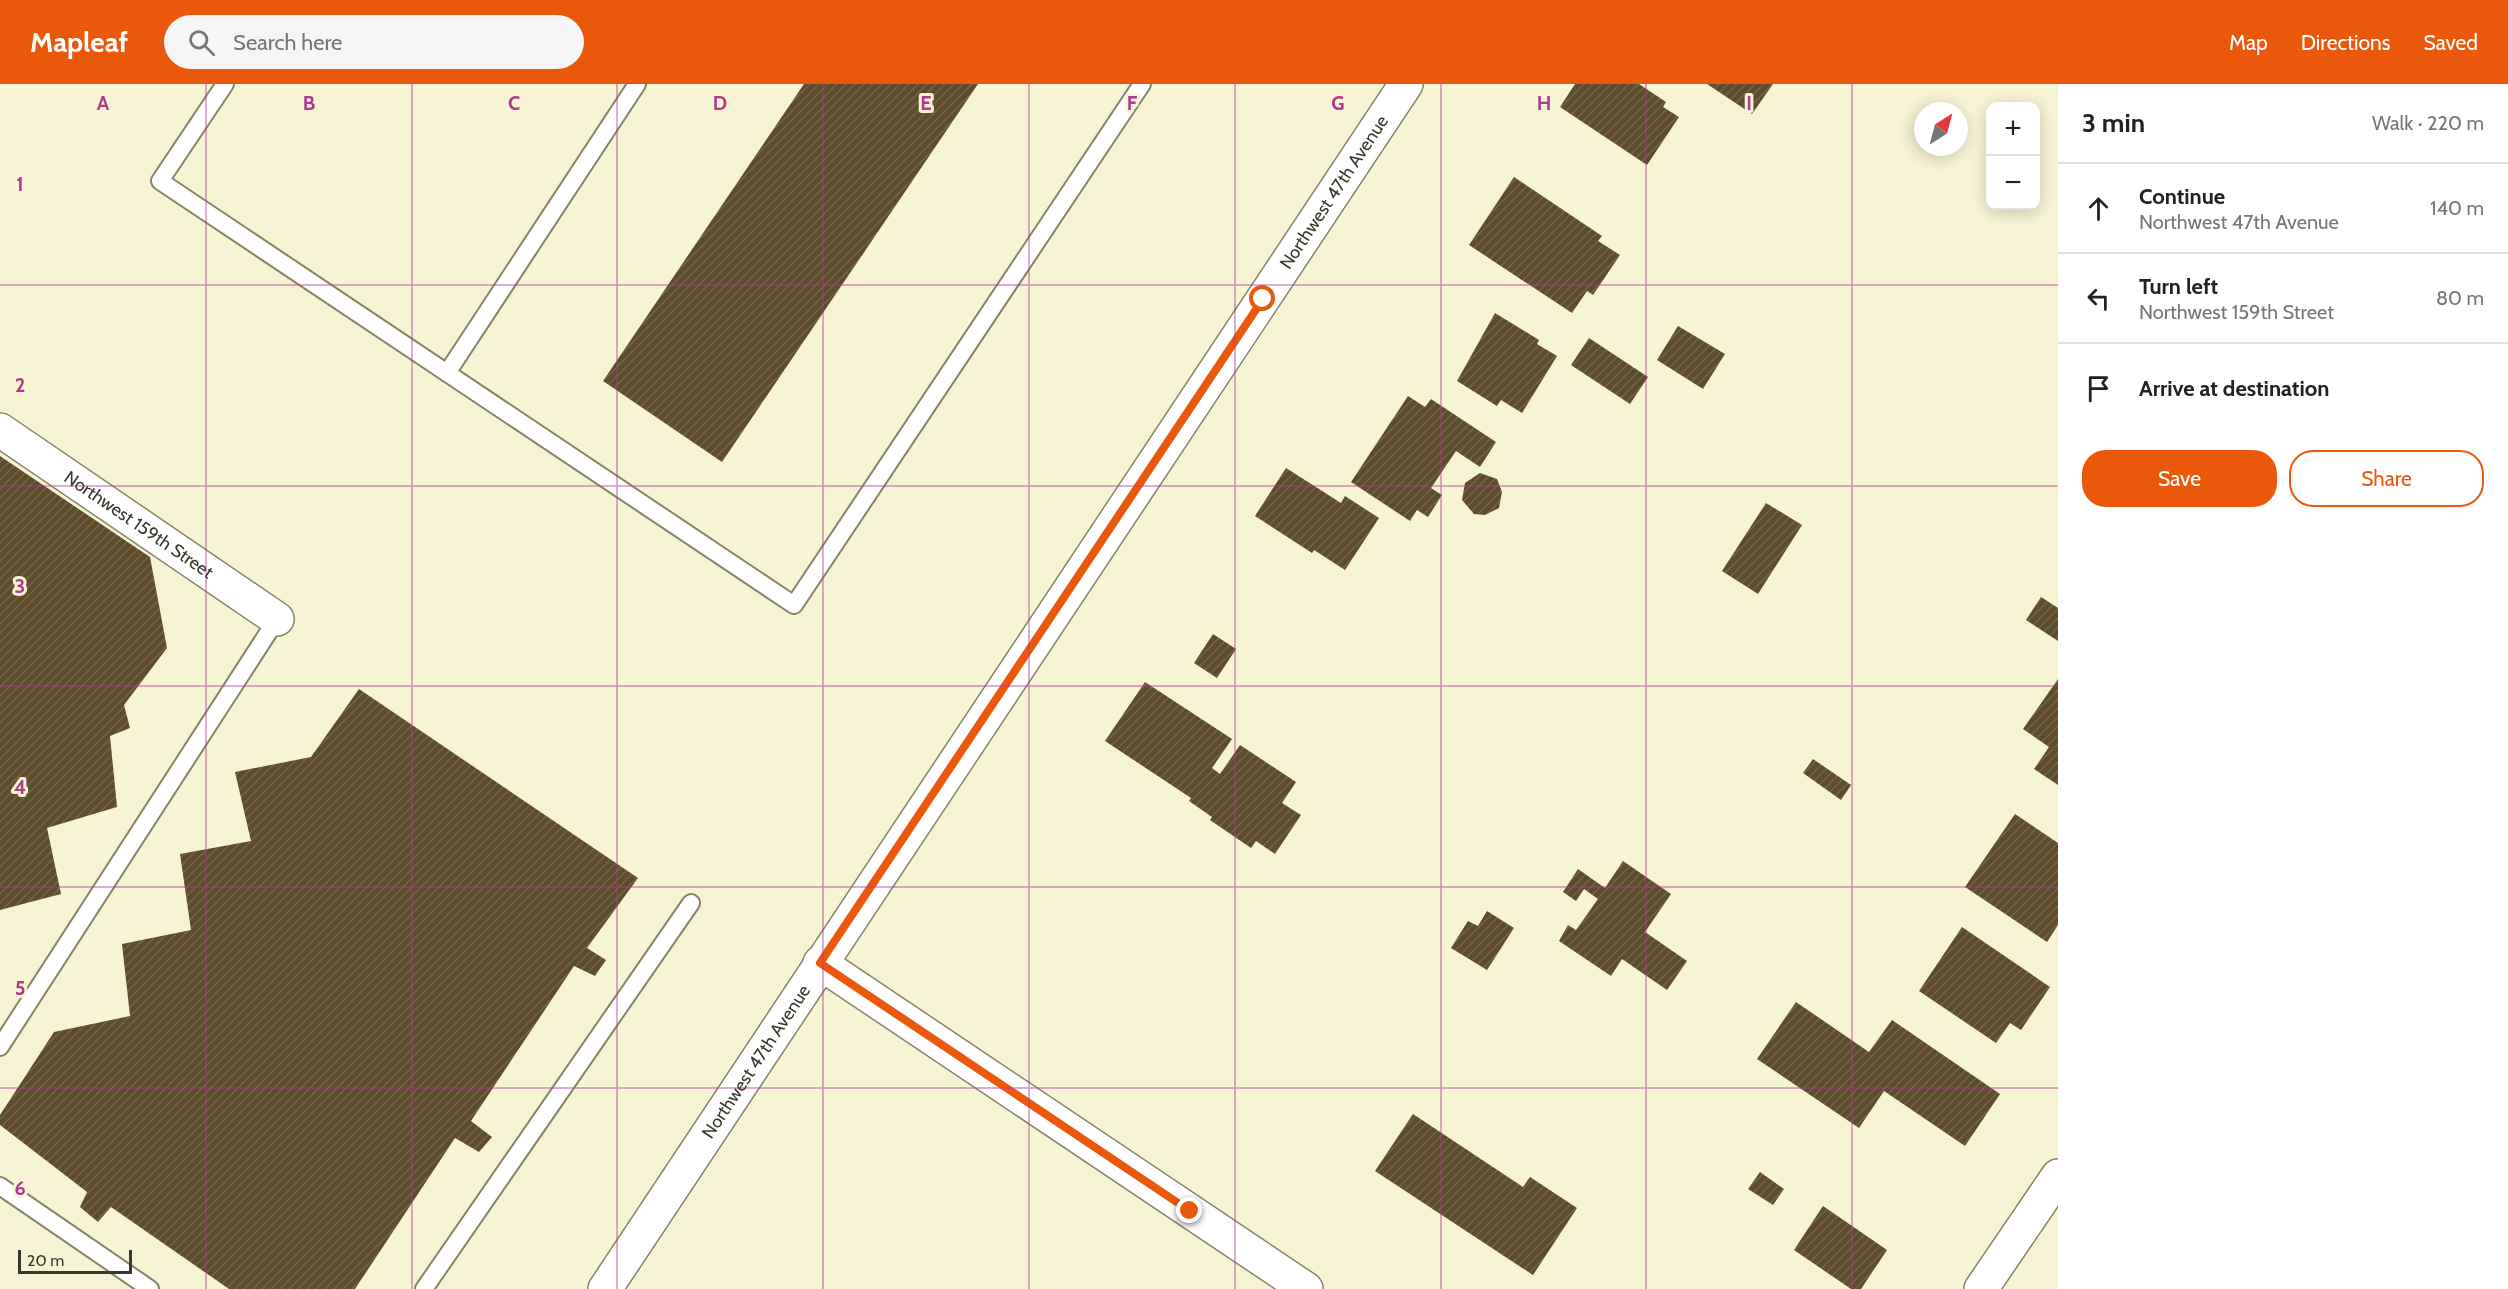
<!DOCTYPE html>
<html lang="en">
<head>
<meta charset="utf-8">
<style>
  :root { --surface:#fff; --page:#f6f6f6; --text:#222; --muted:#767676; --line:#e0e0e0; --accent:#ea580c }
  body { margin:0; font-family:Cabin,sans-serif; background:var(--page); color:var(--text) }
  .controls { position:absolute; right:18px; top:18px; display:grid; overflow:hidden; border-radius:12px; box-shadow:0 3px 15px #0003 }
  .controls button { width:54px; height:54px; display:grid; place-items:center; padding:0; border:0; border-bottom:2px solid var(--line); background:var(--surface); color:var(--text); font:30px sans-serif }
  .compass { position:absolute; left:1914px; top:18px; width:54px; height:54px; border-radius:50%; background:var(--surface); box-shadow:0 3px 15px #0003; rotate:36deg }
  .scale { position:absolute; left:18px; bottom:15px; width:114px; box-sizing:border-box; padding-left:6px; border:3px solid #39382c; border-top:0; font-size:16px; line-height:21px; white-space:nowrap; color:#39382c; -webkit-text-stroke:4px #f7f4d4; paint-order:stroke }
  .stop { position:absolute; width:18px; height:18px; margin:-14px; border:4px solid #ea580c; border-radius:50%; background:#fff }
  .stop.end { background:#ea580c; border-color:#fff; box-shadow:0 2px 6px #0008 }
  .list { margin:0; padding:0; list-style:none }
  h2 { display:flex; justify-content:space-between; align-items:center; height:78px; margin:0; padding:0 24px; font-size:26px }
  h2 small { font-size:20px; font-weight:400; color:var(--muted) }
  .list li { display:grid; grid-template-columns:39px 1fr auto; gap:18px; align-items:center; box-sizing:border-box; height:90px; padding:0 24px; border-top:2px solid var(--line) }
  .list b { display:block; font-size:22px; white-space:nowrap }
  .list p { margin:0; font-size:20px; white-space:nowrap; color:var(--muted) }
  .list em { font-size:20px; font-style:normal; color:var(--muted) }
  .actions { display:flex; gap:12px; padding:18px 24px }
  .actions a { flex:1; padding:14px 0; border:2px solid var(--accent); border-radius:24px; text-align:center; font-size:21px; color:var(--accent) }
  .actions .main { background:var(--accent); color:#fff }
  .icon { flex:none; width:33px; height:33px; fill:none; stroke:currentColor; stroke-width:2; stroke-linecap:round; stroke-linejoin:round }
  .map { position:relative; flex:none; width:2058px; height:1205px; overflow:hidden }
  header { display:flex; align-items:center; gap:36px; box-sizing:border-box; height:84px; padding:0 30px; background:var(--accent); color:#fff }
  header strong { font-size:28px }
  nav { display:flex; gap:33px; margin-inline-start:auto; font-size:21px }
  .search { width:420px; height:54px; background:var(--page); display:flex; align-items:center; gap:15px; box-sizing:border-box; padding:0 21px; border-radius:33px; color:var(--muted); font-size:22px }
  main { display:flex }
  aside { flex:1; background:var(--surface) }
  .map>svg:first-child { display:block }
  .building { fill:url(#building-hatch) }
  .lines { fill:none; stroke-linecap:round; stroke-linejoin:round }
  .service-casing { stroke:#868467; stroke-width:20 }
  .minor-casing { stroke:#868467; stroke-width:36 }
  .tertiary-casing { stroke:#868467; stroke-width:36 }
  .service { stroke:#fff; stroke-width:16 }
  .minor { stroke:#fff; stroke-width:33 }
  .tertiary { stroke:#fff; stroke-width:33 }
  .route { stroke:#ea580c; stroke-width:8 }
  .grid { fill:none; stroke:#ae3991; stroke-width:1.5; stroke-opacity:0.55 }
  .labels { text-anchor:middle; stroke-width:6; stroke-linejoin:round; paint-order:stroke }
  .street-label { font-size:18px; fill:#39382c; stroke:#f7f4d4 }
  .grid-label { font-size:20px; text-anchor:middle; font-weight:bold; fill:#ae3991; stroke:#f7f4d4; stroke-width:6; stroke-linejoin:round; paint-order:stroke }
</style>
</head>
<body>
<header>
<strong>Mapleaf</strong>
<div class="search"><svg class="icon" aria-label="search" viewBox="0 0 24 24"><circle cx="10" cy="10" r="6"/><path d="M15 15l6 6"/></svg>Search here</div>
<nav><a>Map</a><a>Directions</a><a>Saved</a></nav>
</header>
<main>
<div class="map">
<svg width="2058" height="1205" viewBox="0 0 2058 1205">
  <defs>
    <pattern id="building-hatch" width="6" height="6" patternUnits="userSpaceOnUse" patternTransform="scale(1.5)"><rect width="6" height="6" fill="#5f4c2b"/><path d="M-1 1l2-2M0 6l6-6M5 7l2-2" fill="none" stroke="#736449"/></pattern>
  </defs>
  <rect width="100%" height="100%" fill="#f7f4d4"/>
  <!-- building -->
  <g class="building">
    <polygon points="804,0 978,0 722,378 603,297"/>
    <polygon points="1575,0 1639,0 1666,18 1663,23 1679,33 1647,81 1560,23"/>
    <polygon points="1707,0 1773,0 1752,30"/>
    <polygon points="1514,93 1602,152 1598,157 1620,171 1593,211 1587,207 1572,229 1469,161"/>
    <polygon points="1495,229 1539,256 1537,260 1557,272 1522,329 1501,316 1497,322 1457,297"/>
    <polygon points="1678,242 1725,270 1703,305 1657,276"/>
    <polygon points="1589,254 1648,293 1630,320 1571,281"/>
    <polygon points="1408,312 1425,323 1431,315 1496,358 1480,383 1456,367 1431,404 1442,411 1428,433 1417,426 1410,437 1351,398"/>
    <polygon points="0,372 150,473 167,564 124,621 130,644 110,652 117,723 47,744 61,810 0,826"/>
    <polygon points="1286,384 1341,419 1345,412 1379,434 1345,486 1314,466 1312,469 1255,432"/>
    <polygon points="1480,389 1497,395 1502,408 1499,424 1485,431 1474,430 1462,416 1465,399"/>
    <polygon points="1766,419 1802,441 1758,510 1722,487"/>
    <polygon points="2041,513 2058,524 2058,557 2026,536"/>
    <polygon points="1213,550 1236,565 1217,594 1194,579"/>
    <polygon points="2058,595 2058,701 2034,685 2049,663 2023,645"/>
    <polygon points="1145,598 1232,655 1212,684 1220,690 1240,661 1296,698 1282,719 1301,731 1275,770 1256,757 1251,764 1210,736 1212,733 1189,717 1191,714 1105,657"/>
    <polygon points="359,605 638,794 587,864 606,876 595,892 574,882 471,1037 492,1053 479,1068 455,1054 355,1205 229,1205 111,1123 98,1138 80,1123 87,1108 0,1041 0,1031 54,948 130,932 122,860 191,846 180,770 251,757 235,688 311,673"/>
    <polygon points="1813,675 1851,701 1841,716 1803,689"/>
    <polygon points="2015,730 2058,759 2058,841 2047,858 1965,803"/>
    <polygon points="1623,777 1671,810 1645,848 1687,877 1667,906 1622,875 1611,892 1559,857 1568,841 1576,846 1598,815 1584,805 1576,817 1563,808 1578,785 1605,804"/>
    <polygon points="1487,827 1514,844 1487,886 1451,864 1468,837 1478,842"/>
    <polygon points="1962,843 2050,903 2021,946 2010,939 1996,959 1919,907"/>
    <polygon points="1796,918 1869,968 1892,936 2000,1010 1965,1062 1884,1007 1859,1044 1757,975"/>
    <polygon points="1413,1030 1523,1103 1530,1093 1577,1124 1533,1191 1375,1087"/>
    <polygon points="1760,1088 1784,1105 1773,1121 1748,1105"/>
    <polygon points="1823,1122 1887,1166 1861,1205 1851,1205 1794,1166"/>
  </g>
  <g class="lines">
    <!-- service casing -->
    <g class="service-casing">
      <g id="service">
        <polyline points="225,0 160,97 794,521 1142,0"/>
        <polyline points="447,289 637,0"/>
        <polyline points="0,963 277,535"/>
        <polyline points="0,1102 150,1205"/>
        <polyline points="424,1205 691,819"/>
      </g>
    </g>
    <!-- minor casing -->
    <g class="minor-casing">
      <g id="minor">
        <path id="s1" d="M0,346l277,189"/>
        <polyline points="820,879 1306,1205"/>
        <polyline points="1981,1205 2058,1092"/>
      </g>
    </g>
    <!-- tertiary casing -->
    <g class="tertiary-casing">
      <g id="tertiary">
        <path id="s2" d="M605,1205l801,-1205"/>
      </g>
    </g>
    <!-- service -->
    <use href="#service" class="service"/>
    <!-- minor -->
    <use href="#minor" class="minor"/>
    <!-- tertiary -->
    <use href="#tertiary" class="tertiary"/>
  </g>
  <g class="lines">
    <!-- route -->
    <polyline class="route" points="1190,1127 820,879 1263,215"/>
  </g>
  <!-- grid -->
  <path class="grid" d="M206,0v1205M412,0v1205M617,0v1205M823,0v1205M1029,0v1205M1235,0v1205M1441,0v1205M1646,0v1205M1852,0v1205M0,201h2058M0,402h2058M0,602h2058M0,803h2058M0,1004h2058"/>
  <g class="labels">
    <!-- street labels -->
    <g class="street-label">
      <text dy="6" stroke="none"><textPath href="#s2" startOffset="1317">Northwest 47th Avenue</textPath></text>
      <text dy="6" stroke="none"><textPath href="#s1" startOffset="168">Northwest 159th Street</textPath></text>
      <text dy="6" stroke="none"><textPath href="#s2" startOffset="273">Northwest 47th Avenue</textPath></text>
    </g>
  </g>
  <g class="grid-label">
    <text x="103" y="26">A</text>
    <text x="309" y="26">B</text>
    <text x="514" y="26">C</text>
    <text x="720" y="26">D</text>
    <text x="926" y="26">E</text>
    <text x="1132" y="26">F</text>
    <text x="1338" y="26">G</text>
    <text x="1544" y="26">H</text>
    <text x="1749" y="26">I</text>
    <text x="20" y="107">1</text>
    <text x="20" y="308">2</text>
    <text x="20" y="509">3</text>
    <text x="20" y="710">4</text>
    <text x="20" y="911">5</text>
    <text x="20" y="1111">6</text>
  </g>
</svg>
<div class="controls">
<button>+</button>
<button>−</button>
</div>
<svg class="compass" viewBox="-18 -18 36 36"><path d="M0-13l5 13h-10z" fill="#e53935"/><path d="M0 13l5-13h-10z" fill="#767676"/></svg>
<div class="scale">20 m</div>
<div class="stop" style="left:1263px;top:215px"></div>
<div class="stop end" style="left:1190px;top:1127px"></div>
</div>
<aside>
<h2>3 min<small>Walk · 220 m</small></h2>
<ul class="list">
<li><svg class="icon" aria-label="ahead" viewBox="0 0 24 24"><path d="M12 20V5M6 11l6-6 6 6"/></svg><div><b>Continue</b><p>Northwest 47th Avenue</p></div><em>140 m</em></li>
<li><svg class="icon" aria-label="left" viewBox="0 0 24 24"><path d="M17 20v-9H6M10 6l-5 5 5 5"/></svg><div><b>Turn left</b><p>Northwest 159th Street</p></div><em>80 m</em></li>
<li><svg class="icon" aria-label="arrive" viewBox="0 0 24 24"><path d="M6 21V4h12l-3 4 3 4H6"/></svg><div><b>Arrive at destination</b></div></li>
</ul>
<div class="actions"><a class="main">Save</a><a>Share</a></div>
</aside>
</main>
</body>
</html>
